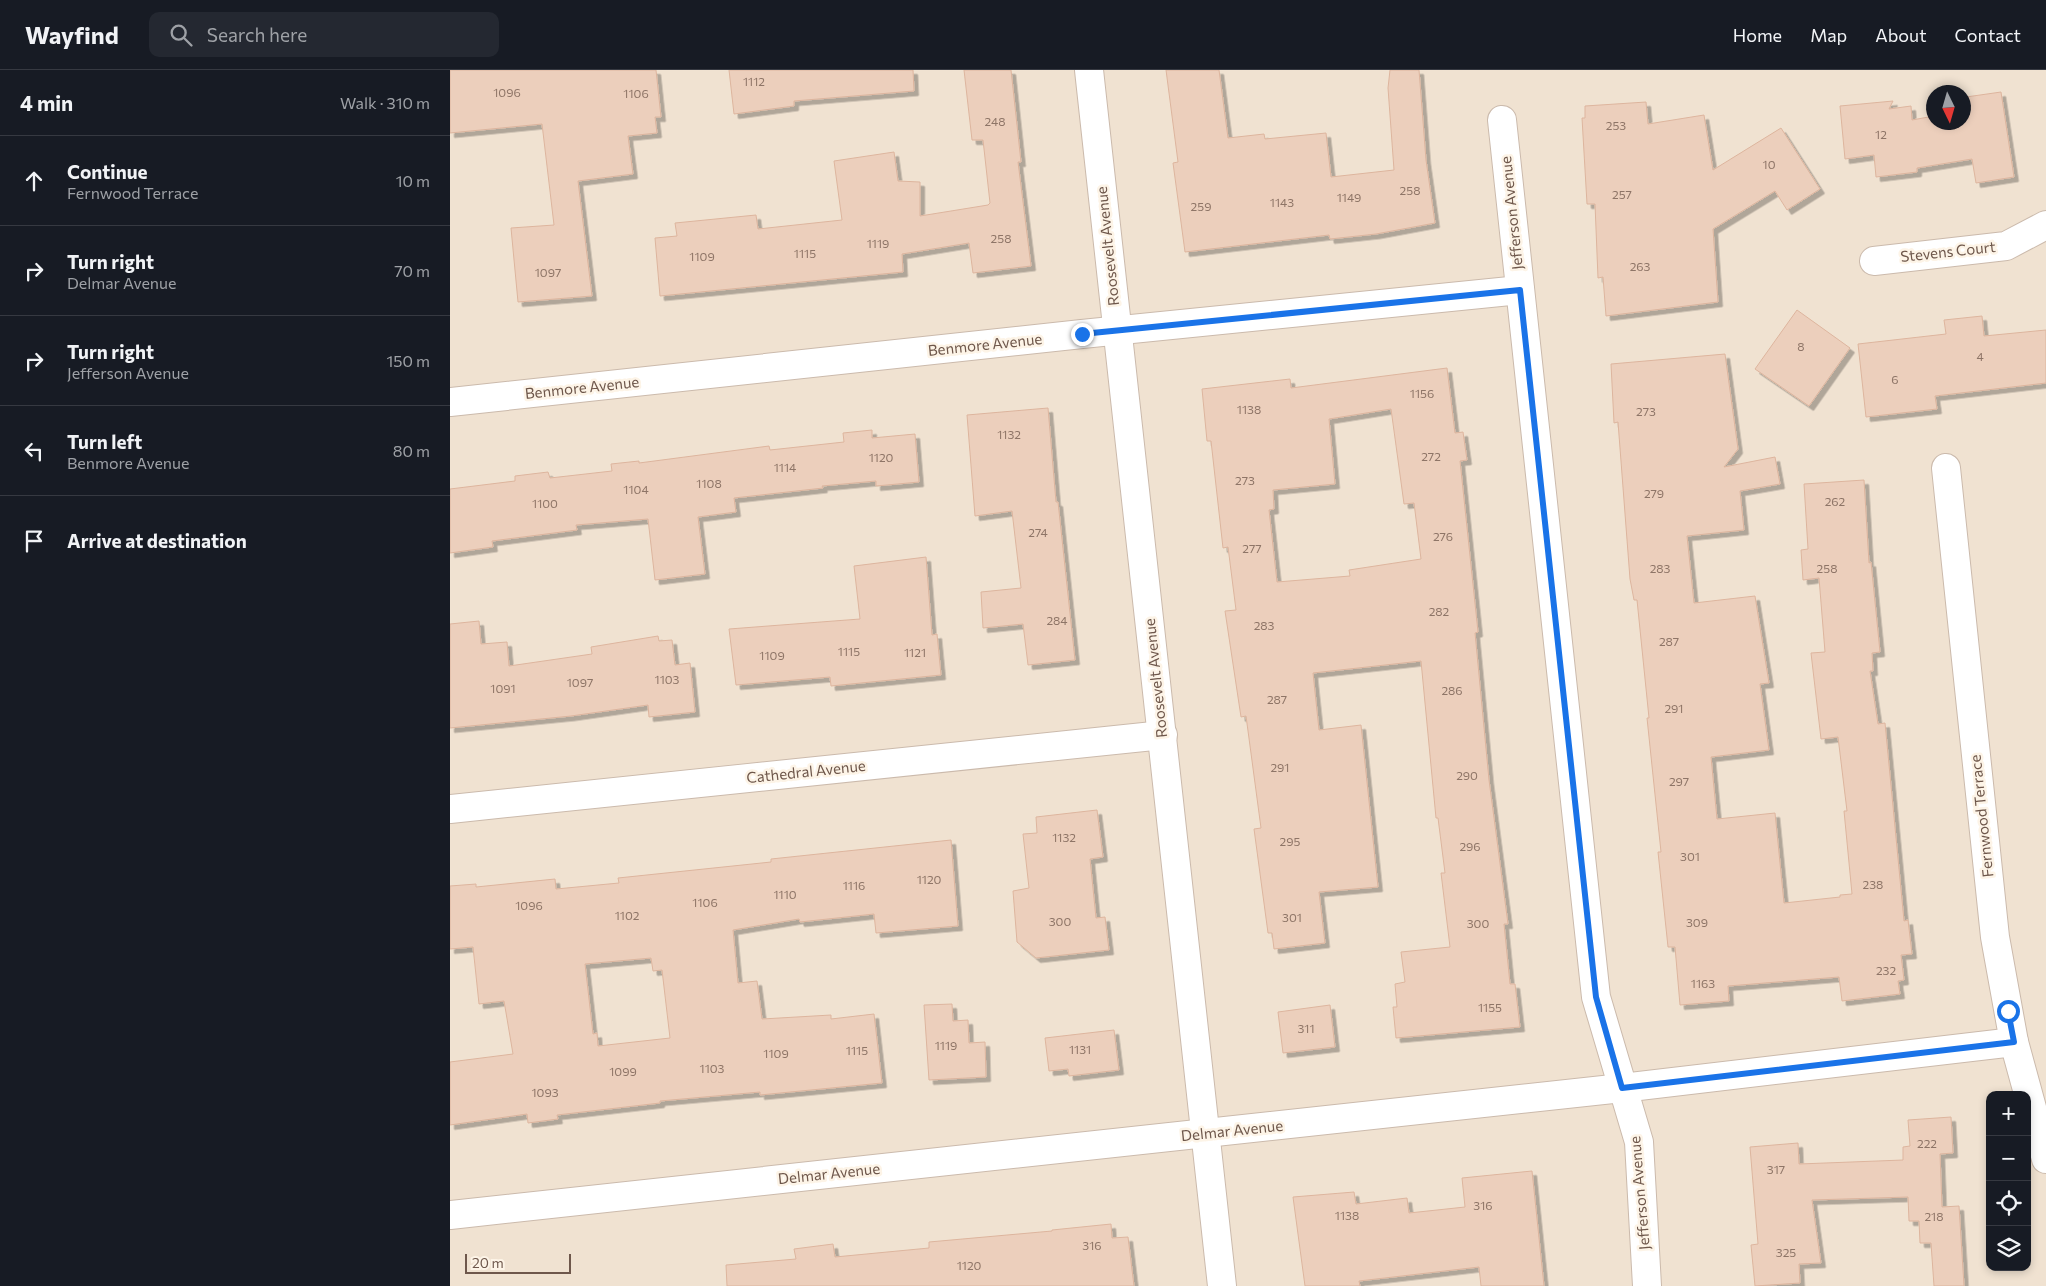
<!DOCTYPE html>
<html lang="en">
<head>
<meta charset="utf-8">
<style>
  :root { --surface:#171b24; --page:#242831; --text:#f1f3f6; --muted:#9ea1a6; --line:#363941 }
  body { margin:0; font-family:Commissioner,sans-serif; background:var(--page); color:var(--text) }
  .controls { position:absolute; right:15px; bottom:15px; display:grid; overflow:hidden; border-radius:10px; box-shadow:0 2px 8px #0003 }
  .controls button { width:45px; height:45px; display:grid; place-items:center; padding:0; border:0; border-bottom:1px solid var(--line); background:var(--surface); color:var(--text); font:25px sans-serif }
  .compass { position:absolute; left:1476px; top:15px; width:45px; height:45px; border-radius:50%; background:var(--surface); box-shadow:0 2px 8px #0003; rotate:175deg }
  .scale { position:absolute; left:15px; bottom:12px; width:106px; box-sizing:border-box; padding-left:5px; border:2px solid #6e574b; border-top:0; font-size:14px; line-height:18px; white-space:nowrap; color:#6e574b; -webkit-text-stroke:4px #fdf4e7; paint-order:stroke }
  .stop { position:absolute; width:15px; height:15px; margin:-11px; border:4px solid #1a73e8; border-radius:50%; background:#fff }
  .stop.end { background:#1a73e8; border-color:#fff; box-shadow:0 1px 5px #0008 }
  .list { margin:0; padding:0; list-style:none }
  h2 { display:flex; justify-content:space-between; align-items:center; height:65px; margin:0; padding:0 20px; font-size:21px }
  h2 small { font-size:16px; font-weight:400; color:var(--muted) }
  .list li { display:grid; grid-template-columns:32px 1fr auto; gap:15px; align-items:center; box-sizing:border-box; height:90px; padding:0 20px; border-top:1px solid var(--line) }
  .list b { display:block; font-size:19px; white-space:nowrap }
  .list p { margin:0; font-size:16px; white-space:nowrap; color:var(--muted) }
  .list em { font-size:16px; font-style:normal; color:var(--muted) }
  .icon { flex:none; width:28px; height:28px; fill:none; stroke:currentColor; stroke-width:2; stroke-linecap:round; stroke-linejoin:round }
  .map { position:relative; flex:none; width:1596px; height:1216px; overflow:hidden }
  header { display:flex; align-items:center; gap:30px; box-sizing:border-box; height:70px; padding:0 25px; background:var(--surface); border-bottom:1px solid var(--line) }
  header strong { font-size:24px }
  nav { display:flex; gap:28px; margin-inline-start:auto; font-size:18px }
  .search { width:350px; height:45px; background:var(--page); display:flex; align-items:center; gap:12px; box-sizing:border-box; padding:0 18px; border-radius:10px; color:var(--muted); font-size:19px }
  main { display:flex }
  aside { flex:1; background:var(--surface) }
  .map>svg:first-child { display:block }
  .residential { fill:#f0e2d1; fill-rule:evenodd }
  .building { fill:#eccfbc; stroke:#ddb59e; fill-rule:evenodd; filter:url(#shadow) }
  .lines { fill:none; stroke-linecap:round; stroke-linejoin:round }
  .minor-casing { stroke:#cbbaac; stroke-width:30 }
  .minor { stroke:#fff; stroke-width:28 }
  .route { stroke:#1a73e8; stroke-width:6 }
  .labels { text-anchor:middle; stroke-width:5; stroke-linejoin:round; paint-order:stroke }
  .number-label { font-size:12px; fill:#8e7567 }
  .street-label { font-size:15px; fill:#6e574b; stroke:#fdf4e7 }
</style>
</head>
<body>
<header>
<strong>Wayfind</strong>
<div class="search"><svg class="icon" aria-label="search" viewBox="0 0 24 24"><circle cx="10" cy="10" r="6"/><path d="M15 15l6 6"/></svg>Search here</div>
<nav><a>Home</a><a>Map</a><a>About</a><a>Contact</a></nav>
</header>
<main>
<aside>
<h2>4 min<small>Walk · 310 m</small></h2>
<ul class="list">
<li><svg class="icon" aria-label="ahead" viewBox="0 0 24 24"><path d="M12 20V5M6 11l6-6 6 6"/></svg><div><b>Continue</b><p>Fernwood Terrace</p></div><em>10 m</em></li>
<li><svg class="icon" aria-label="right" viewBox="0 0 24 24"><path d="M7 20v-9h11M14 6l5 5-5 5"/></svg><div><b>Turn right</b><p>Delmar Avenue</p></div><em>70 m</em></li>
<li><svg class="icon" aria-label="right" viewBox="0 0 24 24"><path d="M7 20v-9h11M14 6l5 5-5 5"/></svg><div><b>Turn right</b><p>Jefferson Avenue</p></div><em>150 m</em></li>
<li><svg class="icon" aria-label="left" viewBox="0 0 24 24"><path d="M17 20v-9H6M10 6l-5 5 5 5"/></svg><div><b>Turn left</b><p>Benmore Avenue</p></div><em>80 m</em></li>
<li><svg class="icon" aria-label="arrive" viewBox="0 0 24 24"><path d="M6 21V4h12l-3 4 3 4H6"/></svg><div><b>Arrive at destination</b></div></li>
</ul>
</aside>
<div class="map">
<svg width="1596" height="1216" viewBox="0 0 1596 1216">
  <defs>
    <filter id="shadow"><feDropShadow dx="4.5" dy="4.5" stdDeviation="0" flood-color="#0004"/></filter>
  </defs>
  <rect width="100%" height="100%" fill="#faf0e2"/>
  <!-- residential -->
  <path class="residential" d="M0,0h1596v1216h-1596zM1484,22h30v30h-30zM1540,1025h37v172h-37z"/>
  <!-- building -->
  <g class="building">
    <polygon points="0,0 206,0 211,47 205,47 207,63 178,66 183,104 128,111 142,226 68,232 61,158 104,155 92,54 0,63"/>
    <polygon points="279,0 463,0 464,21 344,31 344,36 284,44"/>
    <polygon points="514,0 561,0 571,92 568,92 581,196 523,203 519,173 452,184 453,202 210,226 205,168 227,166 225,153 306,145 308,159 392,150 384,91 444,82 448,111 470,112 470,146 538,135 540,133 533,70 522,70"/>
    <polygon points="716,0 769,0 778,68 814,64 815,69 876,63 881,107 944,100 938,18 940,0 969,0 976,90 985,153 926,164 880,169 879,165 735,182 723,93 728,92"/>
    <polygon points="1551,22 1564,107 1526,113 1522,89 1467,98 1467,102 1426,107 1424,85 1395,89 1390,36 1443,31 1439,39 1461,36 1462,50 1484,46 1484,52 1514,52 1514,42 1518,41 1516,27"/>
    <polygon points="1196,32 1198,54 1254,45 1263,100 1331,58 1370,119 1337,140 1325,121 1263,159 1268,232 1156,246 1153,207 1148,208 1145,134 1137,134 1132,48 1135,48 1135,36"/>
    <polygon points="1347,240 1400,278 1359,336 1305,299"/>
    <polygon points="1532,246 1534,266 1596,260 1596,313 1485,326 1487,339 1416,347 1408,274 1496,264 1494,250"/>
    <polygon points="1275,284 1288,379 1274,397 1325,387 1330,414 1290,421 1294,460 1237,466 1244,533 1305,526 1319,613 1310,614 1319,680 1261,687 1267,749 1325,743 1334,833 1390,827 1390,825 1402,824 1394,741 1397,741 1388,667 1371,669 1361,583 1375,582 1369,508 1353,510 1351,480 1358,479 1354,414 1414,410 1419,493 1421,492 1430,582 1422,583 1423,601 1420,601 1428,654 1435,653 1454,851 1458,850 1462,884 1451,885 1454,910 1448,911 1450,924 1392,931 1389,907 1278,916 1279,931 1230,935 1225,877 1218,877 1208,782 1211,782 1197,648 1199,648 1187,530 1184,530 1180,509 1168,352 1164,353 1161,294"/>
    <path d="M997,298l8,65 8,-1 4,28 -7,1 18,171 -3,1 14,147 19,144h-4l6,60h5l5,43 -124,11 -3,-31h4l-2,-23 10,-2 -4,-30 49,-5 -9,-74h4l-7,-55h-2l-15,-157 -108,12 6,57 42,-5 17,162 -59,5 6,51 -51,6 -2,-16h-4l-14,-104 7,-1 -15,-112 -5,1 -16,-106 11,-1 -8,-63 -5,1 -12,-107h-4l-5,-52 88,-10 1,9zM941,339l13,95 10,-1 7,56 -72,11 1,6 -73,6 -8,-72 5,-1 -1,-19 62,-6 -6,-65z"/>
    <polygon points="598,338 606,432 608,432 625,590 578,595 573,554 533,558 531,522 571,518 562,441 525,446 517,345"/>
    <polygon points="422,360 422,368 465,364 469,412 426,416 426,411 372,416 373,418 284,428 286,442 248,447 255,504 205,510 198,449 126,455 127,460 42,471 43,477 0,483 0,419 65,411 65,406 98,402 100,408 162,401 161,394 189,391 189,393 319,376 320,380 394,372 393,363"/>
    <polygon points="476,487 482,565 487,564 491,605 381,616 380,607 286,615 279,559 410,549 404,496"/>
    <polygon points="29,551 31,574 57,572 59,596 142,584 141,577 208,566 209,571 222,570 225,595 240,593 245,642 199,647 198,635 121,646 0,658 0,554"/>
    <polygon points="647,740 653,787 640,789 646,848 655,847 659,880 586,888 567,872 563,821 579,818 573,764 587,763 586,747"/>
    <path d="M501,770l7,86 -82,7 -2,-19 -74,8 -1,-3 -66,11 5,53 19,-2 5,38 69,-4v4l43,-5 8,69 -122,12v-3l-100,9v2l-103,12 1,4 -30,4 -1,-9 -77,11v-63l63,-8 -9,-53 -25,3 -6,-57 -23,2v-63l26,-2v3l79,-8 1,10 63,-6 -1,-5 153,-16v-3zM201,888l2,13 9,-1 8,68 -72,8 -1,-13 -4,1 -8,-70z"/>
    <polygon points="502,934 503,951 518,950 519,973 535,972 536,1007 479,1010 474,935"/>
    <polygon points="880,935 885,977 833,983 828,942"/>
    <polygon points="664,960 669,1000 619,1006 618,999 599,1001 595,968"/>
    <polygon points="1501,1047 1503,1083 1490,1084 1492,1137 1509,1136 1514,1216 1484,1216 1481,1173 1470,1173 1469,1151 1459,1151 1458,1127 1362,1130 1371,1193 1349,1194 1350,1213 1305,1216 1301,1175 1308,1174 1300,1077 1348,1073 1349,1094 1453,1090 1453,1077 1460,1076 1458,1050"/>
    <polygon points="1082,1101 1094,1216 1031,1216 1029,1197 909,1211 910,1216 855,1216 843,1127 904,1122 906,1134 957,1128 959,1143 1015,1137 1012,1108"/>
    <polygon points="661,1154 662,1168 678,1167 684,1216 277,1216 276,1195 346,1189 344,1179 383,1174 385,1187 479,1178 479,1172 602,1161 602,1160"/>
  </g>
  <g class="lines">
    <!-- minor casing -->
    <g class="minor-casing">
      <g id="minor">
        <polyline points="639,0 772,1216"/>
        <polyline points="1052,50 1146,927 1189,1072 1197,1216"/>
        <polyline points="1424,191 1556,176 1596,155"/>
        <polyline points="0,332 632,264 1070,220"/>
        <polyline points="1496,398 1545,867 1564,972 1596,1089"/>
        <polyline points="0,739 713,665"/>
        <polyline points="0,1145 1172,1018 1564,972"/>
      </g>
    </g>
    <!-- minor -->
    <use href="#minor" class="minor"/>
  </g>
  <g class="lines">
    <!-- route -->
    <polyline class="route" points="632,264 1070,220 1146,927 1172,1018 1564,972 1558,941"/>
  </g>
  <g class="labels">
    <!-- number labels -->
    <g class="number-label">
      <text x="304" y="16">1112</text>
      <text x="57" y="27">1096</text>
      <text x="186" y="28">1106</text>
      <text x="545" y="56">248</text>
      <text x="1166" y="60">253</text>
      <text x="1431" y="69">12</text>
      <text x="1319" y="99">10</text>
      <text x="960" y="125">258</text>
      <text x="1172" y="129">257</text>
      <text x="899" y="132">1149</text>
      <text x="832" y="137">1143</text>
      <text x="751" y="141">259</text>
      <text x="551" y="173">258</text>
      <text x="428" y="178">1119</text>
      <text x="355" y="188">1115</text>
      <text x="252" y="191">1109</text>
      <text x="1190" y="201">263</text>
      <text x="98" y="207">1097</text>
      <text x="1351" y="281">8</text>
      <text x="1530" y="291">4</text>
      <text x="1445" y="314">6</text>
      <text x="972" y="328">1156</text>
      <text x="799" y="344">1138</text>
      <text x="1196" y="346">273</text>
      <text x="559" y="369">1132</text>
      <text x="981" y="391">272</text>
      <text x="431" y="392">1120</text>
      <text x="335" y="402">1114</text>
      <text x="795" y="415">273</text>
      <text x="259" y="418">1108</text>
      <text x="186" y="424">1104</text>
      <text x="1204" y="428">279</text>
      <text x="1385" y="436">262</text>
      <text x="95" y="438">1100</text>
      <text x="588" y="467">274</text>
      <text x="993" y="471">276</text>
      <text x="802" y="483">277</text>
      <text x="1210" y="503">283</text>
      <text x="1377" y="503">258</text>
      <text x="989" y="546">282</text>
      <text x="607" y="555">284</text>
      <text x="814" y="560">283</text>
      <text x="1219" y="576">287</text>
      <text x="399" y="586">1115</text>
      <text x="465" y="587">1121</text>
      <text x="322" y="590">1109</text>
      <text x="217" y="614">1103</text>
      <text x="130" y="617">1097</text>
      <text x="53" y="623">1091</text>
      <text x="1002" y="625">286</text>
      <text x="827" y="634">287</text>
      <text x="1224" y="643">291</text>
      <text x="830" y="702">291</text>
      <text x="1017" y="710">290</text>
      <text x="1229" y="716">297</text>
      <text x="614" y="772">1132</text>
      <text x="840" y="776">295</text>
      <text x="1020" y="781">296</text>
      <text x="1240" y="791">301</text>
      <text x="479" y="814">1120</text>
      <text x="1423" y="819">238</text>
      <text x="404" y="820">1116</text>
      <text x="335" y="829">1110</text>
      <text x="255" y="837">1106</text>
      <text x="79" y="840">1096</text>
      <text x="177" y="850">1102</text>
      <text x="842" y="852">301</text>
      <text x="610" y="856">300</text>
      <text x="1247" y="857">309</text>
      <text x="1028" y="858">300</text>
      <text x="1436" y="905">232</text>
      <text x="1253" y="918">1163</text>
      <text x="1040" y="942">1155</text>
      <text x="856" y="963">311</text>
      <text x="496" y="980">1119</text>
      <text x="630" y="984">1131</text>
      <text x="407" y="985">1115</text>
      <text x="326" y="988">1109</text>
      <text x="262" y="1003">1103</text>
      <text x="173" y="1006">1099</text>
      <text x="95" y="1027">1093</text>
      <text x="1477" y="1078">222</text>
      <text x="1326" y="1104">317</text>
      <text x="1033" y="1140">316</text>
      <text x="897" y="1150">1138</text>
      <text x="1484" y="1151">218</text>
      <text x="642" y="1180">316</text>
      <text x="1336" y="1187">325</text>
      <text x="519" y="1200">1120</text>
    </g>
    <!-- street labels -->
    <g class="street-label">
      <text transform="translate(1062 143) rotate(-96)" y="5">Jefferson Avenue</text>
      <text transform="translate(658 176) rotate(-96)" y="5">Roosevelt Avenue</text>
      <text transform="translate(1498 182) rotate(-6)" y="5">Stevens Court</text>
      <text transform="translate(535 275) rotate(-6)" y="5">Benmore Avenue</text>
      <text transform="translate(132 318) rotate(-6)" y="5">Benmore Avenue</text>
      <text transform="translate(706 608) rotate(-96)" y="5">Roosevelt Avenue</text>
      <text transform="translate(356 702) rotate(-6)" y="5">Cathedral Avenue</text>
      <text transform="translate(1532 746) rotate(-96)" y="5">Fernwood Terrace</text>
      <text transform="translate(782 1061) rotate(-6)" y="5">Delmar Avenue</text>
      <text transform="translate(379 1104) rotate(-6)" y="5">Delmar Avenue</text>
      <text transform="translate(1190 1123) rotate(-95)" y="5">Jefferson Avenue</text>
    </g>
  </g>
</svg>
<div class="controls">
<button>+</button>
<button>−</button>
<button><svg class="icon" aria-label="locate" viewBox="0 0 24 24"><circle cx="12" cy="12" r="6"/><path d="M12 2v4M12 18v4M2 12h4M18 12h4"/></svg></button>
<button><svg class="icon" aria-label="layers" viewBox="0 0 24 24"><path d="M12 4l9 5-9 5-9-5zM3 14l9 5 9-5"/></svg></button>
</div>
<svg class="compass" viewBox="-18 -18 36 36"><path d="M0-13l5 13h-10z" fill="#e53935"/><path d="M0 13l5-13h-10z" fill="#9ea1a6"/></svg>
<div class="scale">20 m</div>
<div class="stop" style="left:1558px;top:941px"></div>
<div class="stop end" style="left:632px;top:264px"></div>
</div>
</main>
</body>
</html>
